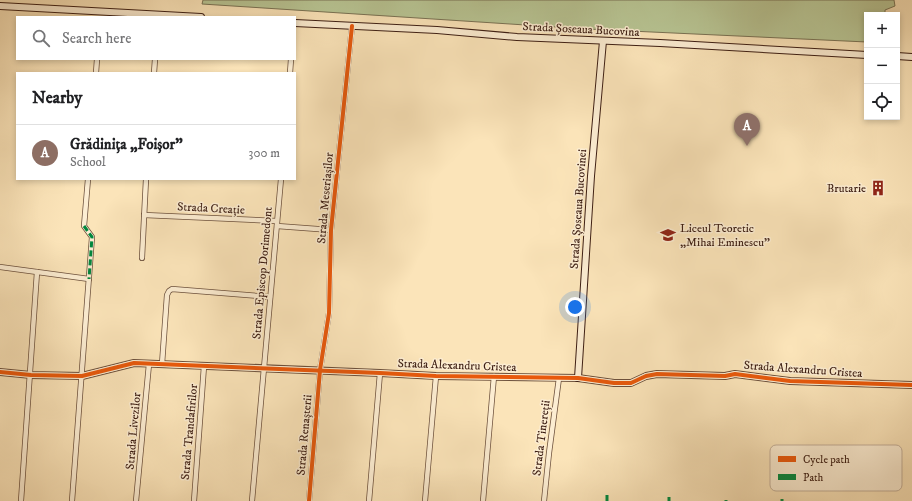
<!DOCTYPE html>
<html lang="en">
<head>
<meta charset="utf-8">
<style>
  :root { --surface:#fff; --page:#f6f6f6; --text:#202124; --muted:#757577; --line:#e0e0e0; --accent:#2563eb }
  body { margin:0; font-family:"IM FELL DW Pica",serif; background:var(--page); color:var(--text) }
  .controls { position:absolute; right:12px; top:12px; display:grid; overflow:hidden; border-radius:0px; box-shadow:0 2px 6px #0003 }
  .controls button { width:36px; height:36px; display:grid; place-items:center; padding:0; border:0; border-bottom:1px solid var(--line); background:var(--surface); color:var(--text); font:20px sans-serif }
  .you { position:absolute; left:575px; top:307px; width:14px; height:14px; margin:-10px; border:3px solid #fff; border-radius:50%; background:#1a73e8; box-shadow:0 0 0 6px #1a73e833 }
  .badge { display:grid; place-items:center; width:26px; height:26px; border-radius:50%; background:var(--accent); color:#fff; font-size:13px; font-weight:700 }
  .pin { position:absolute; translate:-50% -33px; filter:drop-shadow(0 1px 2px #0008) }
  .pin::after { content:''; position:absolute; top:21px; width:14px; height:12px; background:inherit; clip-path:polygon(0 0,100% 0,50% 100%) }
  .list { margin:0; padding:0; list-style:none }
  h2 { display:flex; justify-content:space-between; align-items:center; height:52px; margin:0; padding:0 16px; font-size:17px }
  h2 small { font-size:13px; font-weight:400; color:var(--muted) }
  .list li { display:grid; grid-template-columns:26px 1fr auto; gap:12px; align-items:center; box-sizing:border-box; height:56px; padding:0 16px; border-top:1px solid var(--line) }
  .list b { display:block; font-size:15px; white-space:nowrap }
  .list p { margin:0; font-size:13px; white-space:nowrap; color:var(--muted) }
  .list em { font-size:13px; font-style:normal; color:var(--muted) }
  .icon { flex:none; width:22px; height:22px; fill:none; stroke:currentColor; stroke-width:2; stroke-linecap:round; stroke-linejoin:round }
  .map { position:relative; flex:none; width:912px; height:501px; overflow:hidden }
  .search { position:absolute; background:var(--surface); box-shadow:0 2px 6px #0003; left:16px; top:16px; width:280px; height:44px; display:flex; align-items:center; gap:10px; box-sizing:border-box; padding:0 14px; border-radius:0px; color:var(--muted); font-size:15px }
  .panel { position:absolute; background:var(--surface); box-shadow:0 2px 6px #0003; left:16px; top:72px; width:280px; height:108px; border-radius:0px }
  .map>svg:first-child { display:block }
  .green { fill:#b8c594; stroke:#7a7254 }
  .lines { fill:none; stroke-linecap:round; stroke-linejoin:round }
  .minor-casing { stroke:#6c503c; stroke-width:6 }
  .tertiary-casing { stroke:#6c503c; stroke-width:8 }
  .secondary-casing { stroke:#3d1e13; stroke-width:8 }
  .minor { stroke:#fcedd2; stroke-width:4.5 }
  .tertiary { stroke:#fcedd2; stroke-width:5.5 }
  .secondary { stroke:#fcedd2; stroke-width:6 }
  .quiet { stroke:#00873e; stroke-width:3; stroke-dasharray:6 3; stroke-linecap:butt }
  .cycleway-casing { stroke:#fcedd2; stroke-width:6 }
  .cycleway { stroke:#e8590c; stroke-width:4 }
  .labels { text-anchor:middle; stroke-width:3; stroke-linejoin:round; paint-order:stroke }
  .street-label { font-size:12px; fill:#3d1e13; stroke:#fcedd2 }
  .poi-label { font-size:12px; fill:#3d1e13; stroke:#fcedd2; text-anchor:end }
  .key { fill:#fcedd2; stroke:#c3af99; stroke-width:1 }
  .key-label { font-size:11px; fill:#3d1e13 }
</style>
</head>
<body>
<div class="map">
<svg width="912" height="501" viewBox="0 0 912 501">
  <rect width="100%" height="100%" fill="#fbe4b9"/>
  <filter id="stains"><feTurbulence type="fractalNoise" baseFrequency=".005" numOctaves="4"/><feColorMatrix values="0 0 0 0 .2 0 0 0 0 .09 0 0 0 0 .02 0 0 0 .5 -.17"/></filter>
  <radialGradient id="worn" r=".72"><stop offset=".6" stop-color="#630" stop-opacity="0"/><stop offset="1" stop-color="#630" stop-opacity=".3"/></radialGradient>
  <!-- green -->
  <polygon class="green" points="203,0 894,0 895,6 885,10 885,15 867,15 867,42 587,29 202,4"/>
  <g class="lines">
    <!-- minor casing -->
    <g class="minor-casing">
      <g id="minor">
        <polyline points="96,73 97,59"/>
        <polyline points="154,73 155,59"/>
        <polyline points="290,73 291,59"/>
        <polyline points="144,215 277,221"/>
        <polyline points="277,226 331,230"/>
        <polyline points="142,258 146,179"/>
        <polyline points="0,267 89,279"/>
        <polyline points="162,364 167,295 169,291 172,289 270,297"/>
        <polyline points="21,501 37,272"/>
        <polyline points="72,501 92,237 84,226 88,179"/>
        <polyline points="136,501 149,364"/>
        <polyline points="194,501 204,366"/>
        <polyline points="252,501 281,179"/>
        <polyline points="309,501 320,370 329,313 331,230 352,26"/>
        <polyline points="369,501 380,373"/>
        <polyline points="425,501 436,376"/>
        <polyline points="483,501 494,376"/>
        <polyline points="544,501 549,453 559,378"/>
      </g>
    </g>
    <!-- tertiary casing -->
    <g class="tertiary-casing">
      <polyline id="tertiary" points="0,372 31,375 82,376 134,363 380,373 436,376 578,378 614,383 631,383 646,376 657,374 725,376 735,374 790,381 912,385"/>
    </g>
    <!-- secondary casing -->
    <g class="secondary-casing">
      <g id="secondary">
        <polyline points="0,6 201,17"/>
        <polyline points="295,23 437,30 517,37 660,43 867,55"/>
        <polyline points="897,56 912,57"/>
        <polyline points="578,378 591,176 603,41"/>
      </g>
    </g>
    <!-- minor -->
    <use href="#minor" class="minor"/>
    <!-- tertiary -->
    <use href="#tertiary" class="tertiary"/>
    <!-- secondary -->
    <use href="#secondary" class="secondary"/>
    <!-- quiet -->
    <g class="quiet">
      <polyline points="84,226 92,237 89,279"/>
      <polyline points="726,500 726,501"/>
      <polyline points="607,501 607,495"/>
      <polyline points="669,501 669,497"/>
      <polyline points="782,501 782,499"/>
    </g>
    <!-- cycleway casing -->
    <g class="cycleway-casing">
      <g id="cycleway">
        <polyline points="0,372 31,375 82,376 134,363 380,373 436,376 578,378 614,383 631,383 646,376 657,374 725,376 735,374 790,381 912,385"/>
        <polyline points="309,501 320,370 329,313 331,230 352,26"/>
      </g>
    </g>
    <!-- cycleway -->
    <use href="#cycleway" class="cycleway"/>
  </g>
  <!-- icons -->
  <defs>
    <g id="building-bare" transform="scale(1.2)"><path d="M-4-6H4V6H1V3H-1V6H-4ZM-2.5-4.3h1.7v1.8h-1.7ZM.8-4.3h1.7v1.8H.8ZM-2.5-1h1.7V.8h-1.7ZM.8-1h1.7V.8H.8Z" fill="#8f2418" stroke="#fcedd2" stroke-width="2.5" paint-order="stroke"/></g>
    <g id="school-bare" transform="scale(1.2)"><path d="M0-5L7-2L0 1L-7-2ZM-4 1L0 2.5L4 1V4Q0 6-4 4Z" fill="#8f2418" stroke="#fcedd2" stroke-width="2.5" paint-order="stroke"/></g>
  </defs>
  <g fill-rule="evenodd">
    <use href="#building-bare" x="878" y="188"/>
    <use href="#school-bare" x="668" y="235"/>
  </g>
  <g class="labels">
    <!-- street labels -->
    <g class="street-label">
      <text transform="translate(581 29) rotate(3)" y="4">Strada Șoseaua Bucovina</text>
      <text transform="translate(325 198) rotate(-85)" y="4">Strada Meseriașilor</text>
      <text transform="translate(211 208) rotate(3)" y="4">Strada Creație</text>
      <text transform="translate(578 209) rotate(-86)" y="4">Strada Șoseaua Bucovinei</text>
      <text transform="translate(262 273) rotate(-85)" y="4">Strada Episcop Dorimedont</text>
      <text transform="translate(457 365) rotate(2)" y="4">Strada Alexandru Cristea</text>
      <text transform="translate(803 369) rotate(4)" y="4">Strada Alexandru Cristea</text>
      <text transform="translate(133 431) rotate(-85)" y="4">Strada Livezilor</text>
      <text transform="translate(189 432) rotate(-85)" y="4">Strada Trandafirilor</text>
      <text transform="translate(304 435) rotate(-85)" y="4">Strada Renașterii</text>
      <text transform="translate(541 438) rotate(-83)" y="4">Strada Tinereții</text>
    </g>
    <!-- poi labels -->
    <g class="poi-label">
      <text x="866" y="192">Brutarie</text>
      <text x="680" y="232" text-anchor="start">Liceul Teoretic<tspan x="680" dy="14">„Mihai Eminescu”</tspan></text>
    </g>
  </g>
  <!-- legend -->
  <rect x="770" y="445" width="132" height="46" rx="6" class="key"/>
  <rect x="778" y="456" width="18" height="6" fill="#e8590c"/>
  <rect x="778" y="474" width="18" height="6" fill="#00873e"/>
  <g class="key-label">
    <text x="803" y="463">Cycle path</text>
    <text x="803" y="481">Path</text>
  </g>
  <rect width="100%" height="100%" filter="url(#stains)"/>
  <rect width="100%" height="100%" fill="url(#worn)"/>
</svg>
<div class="controls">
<button>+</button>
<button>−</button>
<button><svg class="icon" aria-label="locate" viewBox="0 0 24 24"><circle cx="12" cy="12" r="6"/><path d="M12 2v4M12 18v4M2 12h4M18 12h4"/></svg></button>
</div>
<div class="you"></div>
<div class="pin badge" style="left:747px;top:146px;background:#8d6e63">A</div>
<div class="search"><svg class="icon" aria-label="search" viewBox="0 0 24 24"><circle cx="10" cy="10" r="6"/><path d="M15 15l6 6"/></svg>Search here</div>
<section class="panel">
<h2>Nearby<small></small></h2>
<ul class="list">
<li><span class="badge" style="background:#8d6e63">A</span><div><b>Grădinița „Foișor”</b><p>School</p></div><em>300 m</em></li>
</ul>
</section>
</div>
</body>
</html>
